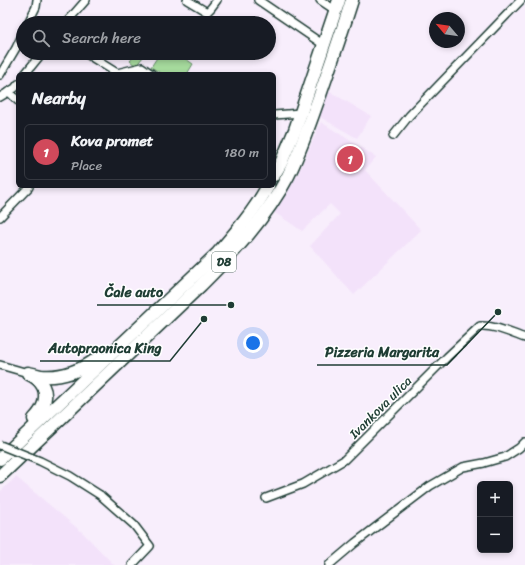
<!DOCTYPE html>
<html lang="en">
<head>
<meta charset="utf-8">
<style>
  :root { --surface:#171b24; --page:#20242c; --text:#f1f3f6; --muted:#9ea1a6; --line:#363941; --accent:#d1495b }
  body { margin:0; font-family:Sriracha,sans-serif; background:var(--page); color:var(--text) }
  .controls { position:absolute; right:12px; bottom:12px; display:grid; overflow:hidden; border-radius:6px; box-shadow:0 2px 6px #0003 }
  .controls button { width:36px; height:36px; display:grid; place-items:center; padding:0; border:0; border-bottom:1px solid var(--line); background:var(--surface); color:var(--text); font:20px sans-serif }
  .compass { position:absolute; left:429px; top:12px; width:36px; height:36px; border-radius:50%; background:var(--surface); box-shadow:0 2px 6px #0003; rotate:299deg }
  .you { position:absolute; left:253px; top:343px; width:14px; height:14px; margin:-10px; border:3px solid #fff; border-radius:50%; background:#1a73e8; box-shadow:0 0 0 6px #1a73e833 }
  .badge { display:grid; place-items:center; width:26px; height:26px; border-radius:50%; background:var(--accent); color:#fff; font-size:13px; font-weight:700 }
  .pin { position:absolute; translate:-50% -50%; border:2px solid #fff; box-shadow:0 1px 4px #0006 }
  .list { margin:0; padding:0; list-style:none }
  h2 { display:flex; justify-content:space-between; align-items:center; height:52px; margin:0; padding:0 16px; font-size:17px }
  h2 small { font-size:13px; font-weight:400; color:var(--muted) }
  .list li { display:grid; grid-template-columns:26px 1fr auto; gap:12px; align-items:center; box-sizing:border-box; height:56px; margin:0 8px 8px; padding:0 8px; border:1px solid var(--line); border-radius:6px }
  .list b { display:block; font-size:15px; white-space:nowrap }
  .list p { margin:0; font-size:13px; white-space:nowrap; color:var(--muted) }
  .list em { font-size:13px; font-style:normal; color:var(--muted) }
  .icon { flex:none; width:22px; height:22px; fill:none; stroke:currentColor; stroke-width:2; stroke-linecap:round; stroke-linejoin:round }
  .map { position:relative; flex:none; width:525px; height:565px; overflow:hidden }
  .search { position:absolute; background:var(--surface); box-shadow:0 2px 6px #0003; left:16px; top:16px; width:260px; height:44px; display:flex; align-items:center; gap:10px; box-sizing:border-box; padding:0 14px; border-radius:22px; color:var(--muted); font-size:15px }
  .panel { position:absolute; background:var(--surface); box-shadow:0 2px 6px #0003; left:16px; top:72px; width:260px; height:116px; border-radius:6px }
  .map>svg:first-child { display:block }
  .built { fill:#f3e2fa }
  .green { fill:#a7dc9e; stroke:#638c69 }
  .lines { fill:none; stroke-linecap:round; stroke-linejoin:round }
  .street-casing { stroke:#1f3d34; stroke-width:10 }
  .highway-casing { stroke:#1f3d34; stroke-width:15 }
  .street { stroke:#fff; stroke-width:7 }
  .highway { stroke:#fff; stroke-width:12 }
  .street-bridge-casing { stroke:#1f3d34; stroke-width:10; stroke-linecap:butt }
  .street-bridge { stroke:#fff; stroke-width:7 }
  .labels { text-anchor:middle; stroke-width:3; stroke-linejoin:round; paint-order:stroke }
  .shield { fill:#fff; stroke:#627771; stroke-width:1 }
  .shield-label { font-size:12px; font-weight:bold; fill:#1f3d34 }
  .street-label { font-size:13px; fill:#1f3d34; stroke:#fff }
  .leader { fill:none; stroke:#1f3d34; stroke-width:1.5 }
  .callout-dot { fill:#1f3d34; stroke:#fff; stroke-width:1.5 }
  .callout-label { font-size:14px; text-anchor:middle; font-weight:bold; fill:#1f3d34; stroke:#fff; stroke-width:3; stroke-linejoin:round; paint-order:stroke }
</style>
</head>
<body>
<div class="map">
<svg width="525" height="565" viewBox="0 0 525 565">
  <rect width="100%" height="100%" fill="#f8eefc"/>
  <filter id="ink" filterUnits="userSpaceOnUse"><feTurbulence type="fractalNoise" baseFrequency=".025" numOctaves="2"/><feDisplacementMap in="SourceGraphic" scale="8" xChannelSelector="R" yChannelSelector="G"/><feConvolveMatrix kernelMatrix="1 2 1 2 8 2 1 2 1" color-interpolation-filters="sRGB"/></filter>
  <g filter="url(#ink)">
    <!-- built -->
    <g class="built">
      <polygon points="327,90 371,116 357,138 318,116"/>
      <polygon points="321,122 376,157 365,170 421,230 354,295 310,246 340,214 330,204 302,231 274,212 298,174"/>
      <polygon points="16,477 83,533 114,565 0,565 0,492"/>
    </g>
    <!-- green -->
    <g class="green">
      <polygon points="137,53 146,53 136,66 130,61"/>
      <polygon points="160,53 177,53 193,64 187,74 162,74 151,67"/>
    </g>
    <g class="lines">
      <!-- street casing -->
      <g class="street-casing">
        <g id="street">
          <polyline points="187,0 207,12 211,8 217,0"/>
          <polyline points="258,0 324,45"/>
          <polyline points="320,0 335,10"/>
          <polyline points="28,23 36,7 37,0"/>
          <polyline points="66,23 86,0"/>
          <polyline points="85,53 117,73 142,67 152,74"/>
          <polyline points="25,74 42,53"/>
          <polyline points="0,75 16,48 23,33"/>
          <polyline points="8,92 11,94 18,101"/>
          <polyline points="0,97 15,88 18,84"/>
          <polyline points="274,115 301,113"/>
          <polyline points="393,136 409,116 521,0"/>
          <polyline points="0,217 29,187"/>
          <polyline points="0,365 28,373"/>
          <polyline points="100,495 134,525 150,546 132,565"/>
          <path d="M266,498l37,-14 41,-24 103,-103 33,-31c15,-1 30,7 45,12"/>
          <polyline points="329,565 355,543 401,508 430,486 463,467 484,463 505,457 519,448 525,442"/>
        </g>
      </g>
      <!-- highway casing -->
      <g class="highway-casing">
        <g id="highway">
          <polyline points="274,175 281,163 295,130 339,0"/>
          <path d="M28,373c5,1 9,2 13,3 20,2 43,-6 58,-19"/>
          <path d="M29,374c4,2 8,4 11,8 10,12 4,27 -6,37"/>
          <path d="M0,459l218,-206c19,-22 36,-42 50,-67"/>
          <path d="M0,476l201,-191c33,-33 65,-67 87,-109 13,-26 22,-54 32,-81 11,-32 22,-63 32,-95"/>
        </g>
      </g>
      <!-- street -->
      <use href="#street" class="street"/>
      <!-- highway -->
      <use href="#highway" class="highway"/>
      <!-- street-bridge casing -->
      <g class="street-bridge-casing">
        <polyline id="street-bridge" points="0,445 40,461 70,476 100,495"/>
      </g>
      <!-- street-bridge -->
      <use href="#street-bridge" class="street-bridge"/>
    </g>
  </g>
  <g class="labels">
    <!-- shield labels -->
    <rect class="shield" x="212" y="252" width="24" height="20" rx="3"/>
    <g class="shield-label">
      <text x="224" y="266">D8</text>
    </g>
    <!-- street labels -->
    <g class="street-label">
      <text transform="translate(380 407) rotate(-45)" y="5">Ivankova ulica</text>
    </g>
  </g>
  <!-- callouts -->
  <path class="leader" d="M231 305L171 305H97M204 319L170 361H40M498 312L447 365H317"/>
  <g class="callout-dot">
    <circle cx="231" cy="305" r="4"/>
    <circle cx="204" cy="319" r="4"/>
    <circle cx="498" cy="312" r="4"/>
  </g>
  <g class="callout-label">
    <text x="134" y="297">Čale auto</text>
    <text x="105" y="353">Autopraonica King</text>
    <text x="382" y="357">Pizzeria Margarita</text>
  </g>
</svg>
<div class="controls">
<button>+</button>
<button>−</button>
</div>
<svg class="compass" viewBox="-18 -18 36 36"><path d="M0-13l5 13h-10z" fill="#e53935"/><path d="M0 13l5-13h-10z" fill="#9ea1a6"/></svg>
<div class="you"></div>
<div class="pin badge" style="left:350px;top:159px">1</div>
<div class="search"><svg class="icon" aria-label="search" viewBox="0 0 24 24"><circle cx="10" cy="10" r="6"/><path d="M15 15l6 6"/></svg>Search here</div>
<section class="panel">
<h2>Nearby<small></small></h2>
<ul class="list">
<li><span class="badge">1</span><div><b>Kova promet</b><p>Place</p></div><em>180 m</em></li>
</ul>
</section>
</div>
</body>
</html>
